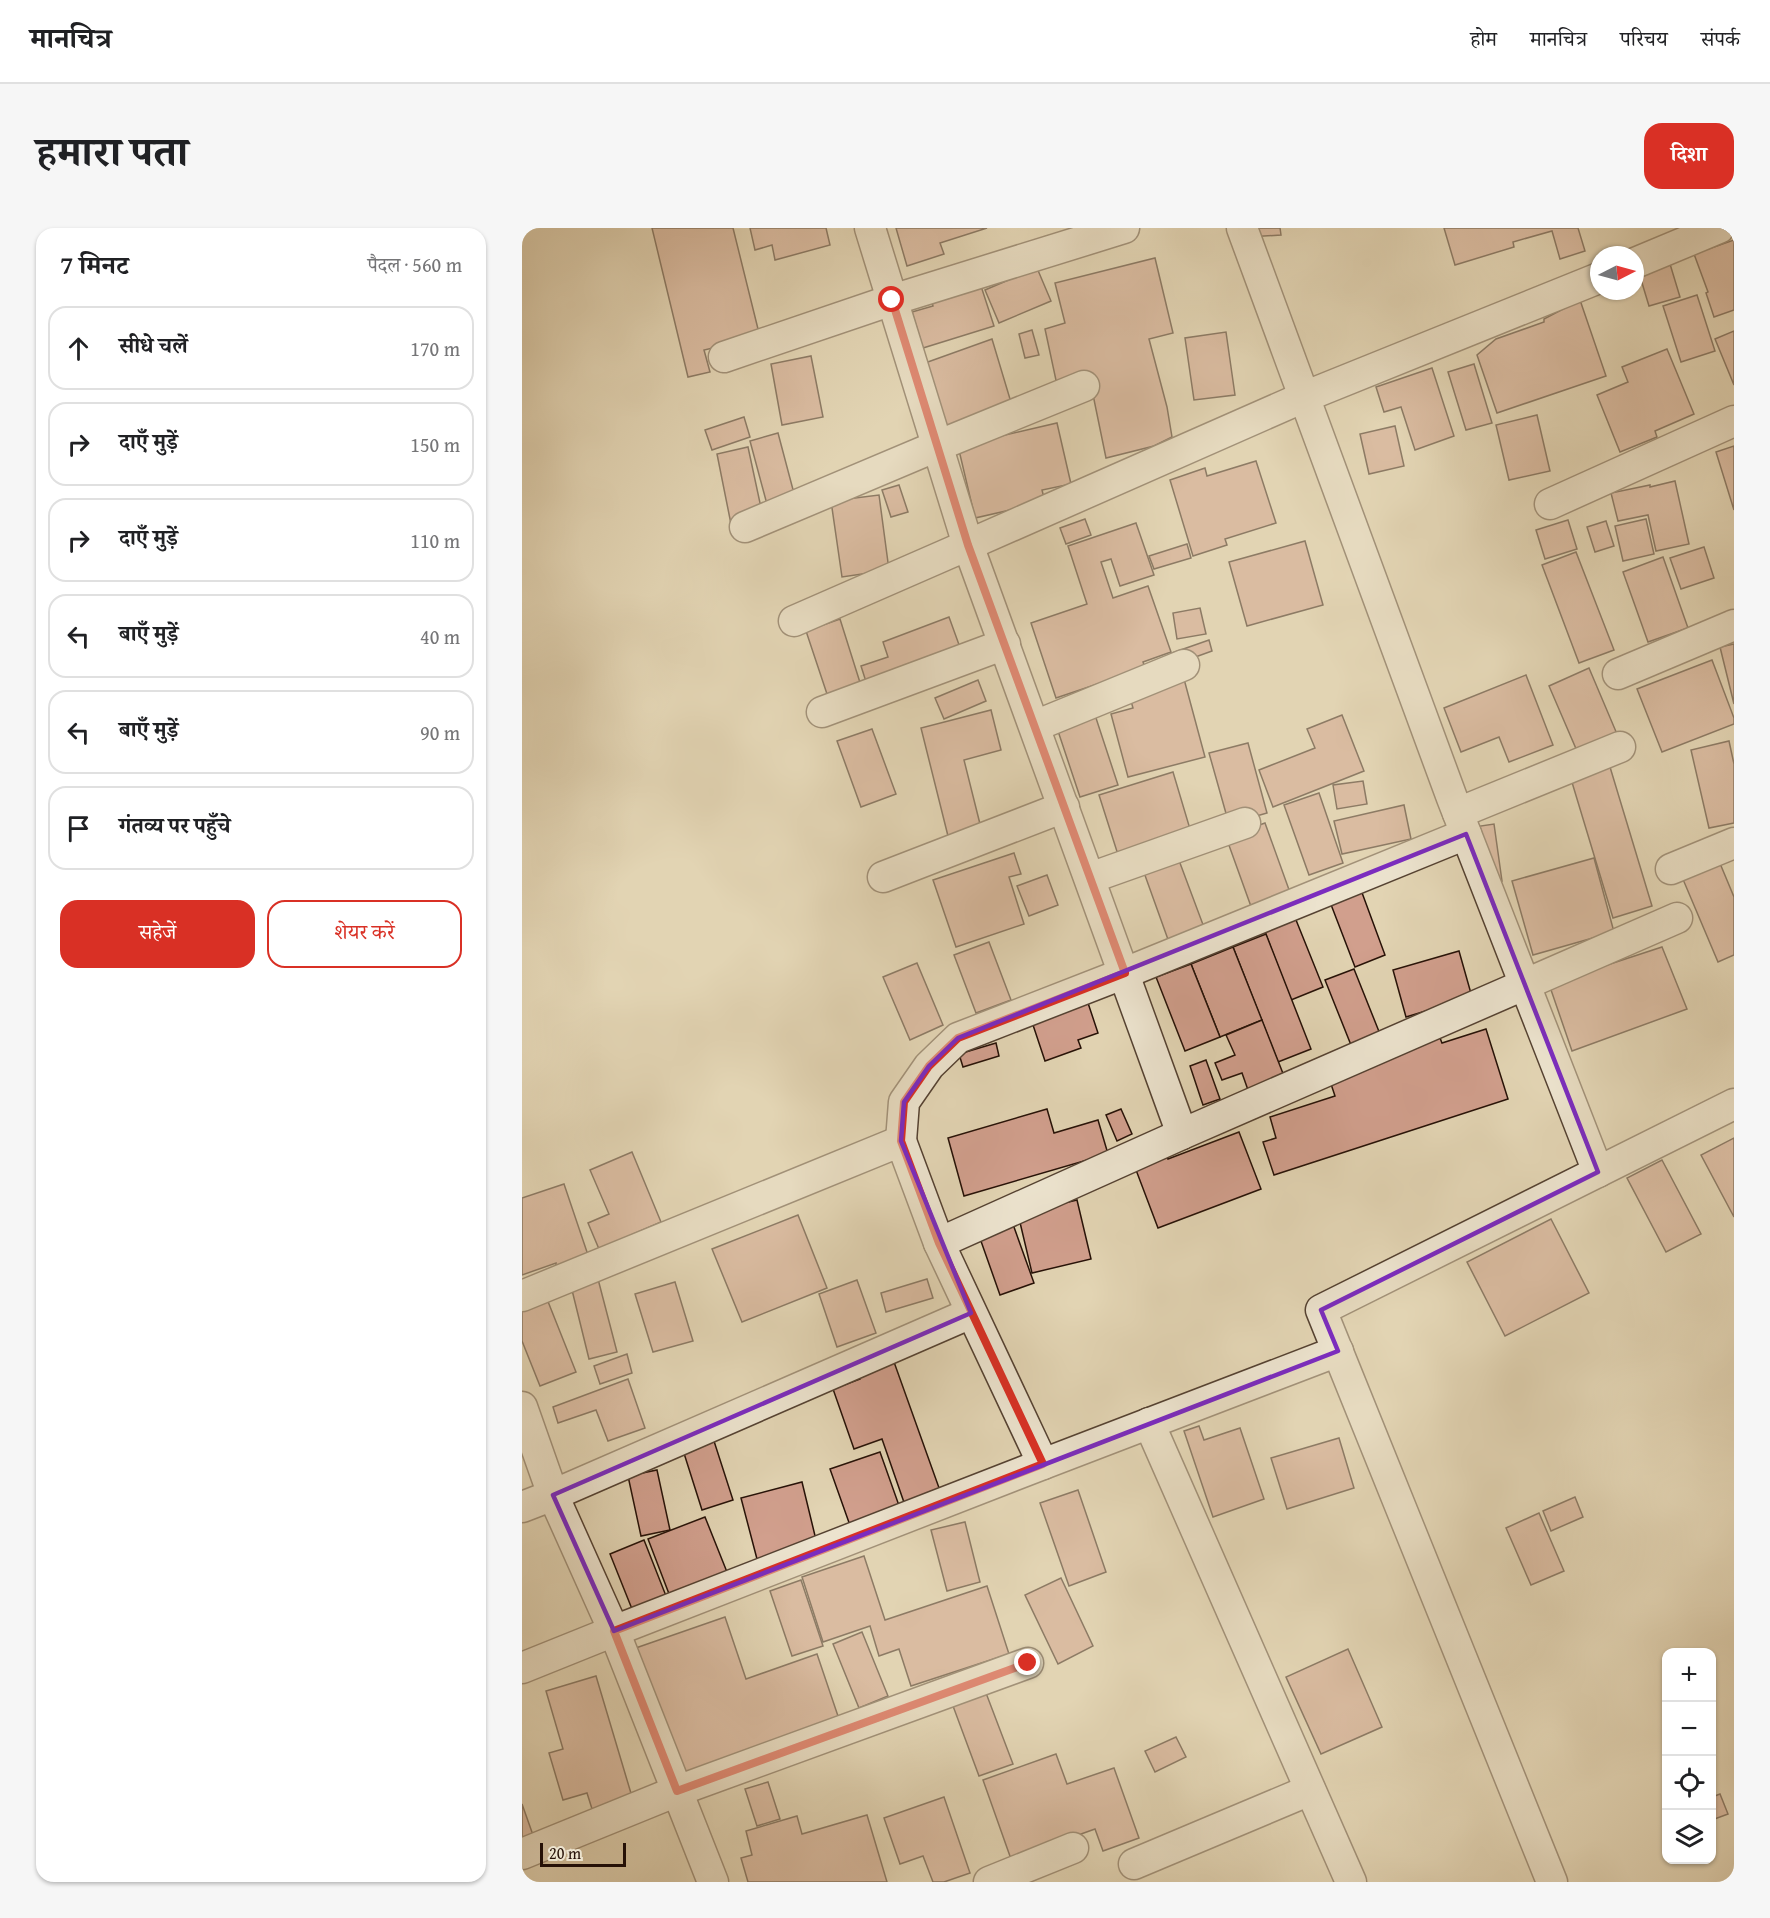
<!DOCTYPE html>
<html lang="hi">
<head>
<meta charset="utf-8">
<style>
  :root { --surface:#fff; --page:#f6f6f6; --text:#202124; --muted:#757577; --line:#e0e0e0; --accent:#d93025 }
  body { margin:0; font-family:"Gentium Book Plus","Noto Serif Devanagari",serif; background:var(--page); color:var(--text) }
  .controls { position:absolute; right:18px; bottom:18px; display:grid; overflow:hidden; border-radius:12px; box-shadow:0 2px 4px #0004 }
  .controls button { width:54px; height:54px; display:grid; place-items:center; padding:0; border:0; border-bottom:2px solid var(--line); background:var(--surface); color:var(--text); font:30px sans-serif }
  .compass { position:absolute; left:1068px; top:18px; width:54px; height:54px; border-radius:50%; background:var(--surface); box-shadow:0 2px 4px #0004; rotate:84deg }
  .scale { position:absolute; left:18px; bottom:15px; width:86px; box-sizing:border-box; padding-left:6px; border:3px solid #261107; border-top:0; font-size:16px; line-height:21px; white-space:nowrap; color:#261107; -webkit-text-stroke:4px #ece3ce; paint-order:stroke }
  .stop { position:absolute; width:18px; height:18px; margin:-14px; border:4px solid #d93025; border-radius:50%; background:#fff }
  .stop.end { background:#d93025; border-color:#fff; box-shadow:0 2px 6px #0008 }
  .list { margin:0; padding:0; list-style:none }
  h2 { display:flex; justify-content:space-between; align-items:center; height:78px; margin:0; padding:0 24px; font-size:26px }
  h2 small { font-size:20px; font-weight:400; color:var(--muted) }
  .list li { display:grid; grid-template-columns:39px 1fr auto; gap:18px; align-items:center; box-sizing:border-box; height:84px; margin:0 12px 12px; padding:0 12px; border:2px solid var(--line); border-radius:18px }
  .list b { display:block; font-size:22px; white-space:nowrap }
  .list em { font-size:20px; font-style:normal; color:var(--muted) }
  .actions { display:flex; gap:12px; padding:18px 24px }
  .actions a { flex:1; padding:14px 0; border:2px solid var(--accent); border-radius:18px; text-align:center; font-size:21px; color:var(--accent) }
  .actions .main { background:var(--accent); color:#fff }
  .icon { flex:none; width:33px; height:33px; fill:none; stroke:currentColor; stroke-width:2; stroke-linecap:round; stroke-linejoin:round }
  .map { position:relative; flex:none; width:1212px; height:1654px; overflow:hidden; border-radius:18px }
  header { display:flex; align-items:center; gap:36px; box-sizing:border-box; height:84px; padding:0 30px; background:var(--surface); border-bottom:2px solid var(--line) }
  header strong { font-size:28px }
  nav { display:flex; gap:33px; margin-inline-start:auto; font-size:21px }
  .intro { display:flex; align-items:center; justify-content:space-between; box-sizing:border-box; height:144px; padding:0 36px }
  h1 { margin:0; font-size:42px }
  .button { padding:15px 27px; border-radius:18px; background:var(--accent); color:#fff; font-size:21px; font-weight:700 }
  main { display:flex; gap:36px; padding:0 36px }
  aside { flex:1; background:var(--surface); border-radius:18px; box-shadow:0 2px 4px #0004 }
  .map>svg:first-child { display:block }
  .building { fill:#d19f8d; stroke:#261107; stroke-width:1.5 }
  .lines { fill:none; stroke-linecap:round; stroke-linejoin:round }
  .minor-casing { stroke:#554232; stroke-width:33 }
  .minor { stroke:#ece3ce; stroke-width:30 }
  .route { stroke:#d93025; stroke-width:8 }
  .marked { fill:none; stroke:#7b2cbf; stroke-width:4.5; stroke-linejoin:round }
</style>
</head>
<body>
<header>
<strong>मानचित्र</strong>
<nav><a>होम</a><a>मानचित्र</a><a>परिचय</a><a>संपर्क</a></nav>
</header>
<div class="intro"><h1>हमारा पता</h1><a class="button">दिशा</a></div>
<main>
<aside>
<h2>7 मिनट<small>पैदल · 560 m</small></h2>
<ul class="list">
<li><svg class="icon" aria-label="ahead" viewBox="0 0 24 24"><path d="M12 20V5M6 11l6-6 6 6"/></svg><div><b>सीधे चलें</b></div><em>170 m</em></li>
<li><svg class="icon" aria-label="right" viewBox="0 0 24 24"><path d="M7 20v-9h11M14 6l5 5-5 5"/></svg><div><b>दाएँ मुड़ें</b></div><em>150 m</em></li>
<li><svg class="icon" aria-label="right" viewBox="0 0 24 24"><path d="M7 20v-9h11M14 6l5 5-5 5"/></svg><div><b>दाएँ मुड़ें</b></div><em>110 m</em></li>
<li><svg class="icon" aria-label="left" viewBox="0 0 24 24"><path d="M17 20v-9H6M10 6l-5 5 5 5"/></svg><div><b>बाएँ मुड़ें</b></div><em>40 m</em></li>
<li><svg class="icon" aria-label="left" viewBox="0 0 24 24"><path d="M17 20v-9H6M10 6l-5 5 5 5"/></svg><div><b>बाएँ मुड़ें</b></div><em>90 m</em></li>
<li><svg class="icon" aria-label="arrive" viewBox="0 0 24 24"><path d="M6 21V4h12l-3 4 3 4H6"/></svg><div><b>गंतव्य पर पहुँचे</b></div></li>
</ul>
<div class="actions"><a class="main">सहेजें</a><a>शेयर करें</a></div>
</aside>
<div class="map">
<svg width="1212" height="1654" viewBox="0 0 1212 1654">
  <rect width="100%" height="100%" fill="#e2d4b3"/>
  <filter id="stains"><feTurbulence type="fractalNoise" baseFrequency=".00333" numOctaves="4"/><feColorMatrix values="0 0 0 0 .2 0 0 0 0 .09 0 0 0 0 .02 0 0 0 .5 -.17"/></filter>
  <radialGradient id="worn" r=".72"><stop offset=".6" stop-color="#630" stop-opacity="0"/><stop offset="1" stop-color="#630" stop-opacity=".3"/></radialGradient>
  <!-- building -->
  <g class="building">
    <polygon points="130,0 211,0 238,109 182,122 188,144 166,149"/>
    <polygon points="228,0 304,0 308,17 253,32 250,17 233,22"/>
    <polygon points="374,0 465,0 418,15 422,26 385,38"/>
    <polygon points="725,0 758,0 759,7 726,9"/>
    <polygon points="922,0 1056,0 1063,23 1038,31 1030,3 991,14 992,19 933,37"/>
    <polygon points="1212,12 1212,82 1192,89 1184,65 1186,64 1172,26"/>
    <polygon points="633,30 651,105 627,111 645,179 650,209 632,218 584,230 568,152 535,157 523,101 543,95 533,55"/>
    <polygon points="1148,36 1158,69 1127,78 1117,45"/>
    <polygon points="515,40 529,73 477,95 463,62"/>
    <polygon points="458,55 472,98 401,120 390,84 411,78 409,70"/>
    <polygon points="1175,67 1193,123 1159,134 1141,78"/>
    <polygon points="1058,72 1084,148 975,185 955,127 974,111 1022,94 1022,91"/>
    <polygon points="510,102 517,127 503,130 497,106"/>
    <polygon points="1212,103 1212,157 1193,111"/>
    <polygon points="704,104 713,167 672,172 663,110"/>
    <polygon points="470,111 491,181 424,202 403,135"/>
    <polygon points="1145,121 1172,186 1133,203 1135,209 1098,224 1075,167 1106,154 1100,139"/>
    <polygon points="289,128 301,189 260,197 249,136"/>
    <polygon points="952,136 970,195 944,202 926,144"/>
    <polygon points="910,140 932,208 893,222 879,179 862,184 854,159"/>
    <polygon points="1015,187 1028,243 987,252 974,197"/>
    <polygon points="222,189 228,209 190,222 183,202"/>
    <polygon points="535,195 549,256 520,262 523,274 453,290 436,218"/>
    <polygon points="873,198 882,238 847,246 838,206"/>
    <polygon points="256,205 274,273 246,280 228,213"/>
    <polygon points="1212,218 1212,282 1194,224"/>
    <polygon points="226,219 241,289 209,296 195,226"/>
    <polygon points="734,233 754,295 703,311 705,317 671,328 648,252 683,240 685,248"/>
    <polygon points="1153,253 1167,316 1134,323 1126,287 1096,293 1089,265 1128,257 1128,259"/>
    <polygon points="377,257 386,284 369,289 360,262"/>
    <polygon points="357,267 367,342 320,349 309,273"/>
    <polygon points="563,291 569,307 544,316 538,300"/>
    <polygon points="1124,291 1132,326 1101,333 1093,298"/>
    <polygon points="1046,292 1055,321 1023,331 1014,302"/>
    <polygon points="1084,293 1092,318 1073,324 1065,299"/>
    <polygon points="614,295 632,347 598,358 589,331 579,334 591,370 626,358 649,424 621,434 623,440 534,470 509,395 565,376 546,318"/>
    <polygon points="783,313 801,377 725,398 707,334"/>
    <polygon points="665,316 669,330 632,341 627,328"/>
    <polygon points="1182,319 1192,350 1159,361 1148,330"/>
    <polygon points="1054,324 1092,422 1057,435 1020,337"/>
    <polygon points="1141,329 1166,400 1126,414 1101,344"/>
    <polygon points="678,380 684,406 655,411 651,385"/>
    <polygon points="427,389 440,425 346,460 339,438 366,429 361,414"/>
    <polygon points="318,391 341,464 308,475 284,403"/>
    <polygon points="687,412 690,423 654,436 650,425"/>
    <polygon points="1212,416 1212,476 1198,419"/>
    <polygon points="1190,432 1212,490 1212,496 1140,524 1115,461"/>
    <polygon points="1067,440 1095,506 1055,523 1027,458"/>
    <polygon points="1004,447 1031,517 987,534 977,509 939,524 922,480"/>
    <polygon points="662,451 683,529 606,549 589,486 611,480 607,466"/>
    <polygon points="456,452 464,473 422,491 413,470"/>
    <polygon points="469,482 479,522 442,532 459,600 426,608 399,500"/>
    <polygon points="572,484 596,557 558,569 534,497"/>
    <polygon points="820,487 842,543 751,579 737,542 793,520 785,501"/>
    <polygon points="350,501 374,566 339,579 315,513"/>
    <polygon points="1207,513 1212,536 1212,595 1187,600 1169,522"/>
    <polygon points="726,515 745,585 707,596 687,525"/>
    <polygon points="1088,539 1130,678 1091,690 1049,551"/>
    <polygon points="651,544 668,601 598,633 577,567"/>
    <polygon points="841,553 845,576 815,581 811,557"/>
    <polygon points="797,565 821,635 787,647 762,577"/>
    <polygon points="882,577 889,611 820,626 812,593"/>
    <polygon points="743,595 770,670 731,684 704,609"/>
    <polygon points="972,596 980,653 961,656 945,600"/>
    <polygon points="492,625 499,646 487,649 502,696 434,719 411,652"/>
    <polygon points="655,627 683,702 648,717 620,639"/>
    <polygon points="1072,630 1092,704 1011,727 990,653"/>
    <polygon points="1197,633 1212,669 1212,727 1196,734 1160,649"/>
    <polygon points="525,647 536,677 507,688 495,658"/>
    <polygon points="839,662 863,727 833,739 808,674"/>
    <polygon points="772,687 801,759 769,772 741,699"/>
    <polygon points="744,706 789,821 756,834 711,719"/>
    <polygon points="467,714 489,772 454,785 432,727"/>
    <polygon points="711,719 740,792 698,809 669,736"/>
    <polygon points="1140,719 1165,781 1050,823 1027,756"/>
    <polygon points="937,723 950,769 884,789 871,742"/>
    <polygon points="395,735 421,797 388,812 361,749"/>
    <polygon points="669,736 698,809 663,823 634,749"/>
    <polygon points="832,741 858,806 829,817 803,752"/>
    <polygon points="566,775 576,805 556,812 559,820 523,833 510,794"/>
    <polygon points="740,792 762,848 726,862 720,845 700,852 693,835 713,827 704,807"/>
    <polygon points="964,801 986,871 752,947 741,914 754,910 748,889 813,868 806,847 918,810 920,815"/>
    <polygon points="474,815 477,828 441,839 437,826"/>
    <polygon points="684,832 698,871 681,877 668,838"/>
    <polygon points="525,881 532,905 576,892 586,926 442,968 426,910"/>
    <polygon points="599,881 610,906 595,913 584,887"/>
    <polygon points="717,904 739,961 636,1000 611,934 643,923 646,931"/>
    <polygon points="1212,910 1212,989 1179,927"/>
    <polygon points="110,924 139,994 77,1021 66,995 87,986 68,942"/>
    <polygon points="1140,932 1179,1006 1144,1024 1105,950"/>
    <polygon points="42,956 66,1027 34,1038 34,1035 0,1047 0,970"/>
    <polygon points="555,972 569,1031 510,1045 496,986"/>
    <polygon points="276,987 305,1060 220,1094 190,1021"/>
    <polygon points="488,988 512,1055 478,1067 454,999"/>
    <polygon points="1029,991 1067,1065 983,1108 945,1034"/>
    <polygon points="76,1051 95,1124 67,1131 49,1058"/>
    <polygon points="405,1051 411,1070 364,1084 359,1065"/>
    <polygon points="335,1052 354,1105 315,1119 297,1066"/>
    <polygon points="153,1054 171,1113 131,1124 113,1066"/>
    <polygon points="25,1071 54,1144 18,1158 0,1113 0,1081"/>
    <polygon points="105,1126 110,1145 78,1156 72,1138"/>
    <polygon points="372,1134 421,1271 385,1283 360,1211 332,1221 311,1161 338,1151 337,1147"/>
    <polygon points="106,1151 123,1200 86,1213 74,1182 36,1195 31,1179"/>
    <polygon points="677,1198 682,1212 718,1200 742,1271 691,1289 662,1203"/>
    <polygon points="191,1210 211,1272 180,1282 160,1219"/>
    <polygon points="817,1210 832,1260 765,1281 749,1230"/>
    <polygon points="358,1224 380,1286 330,1303 308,1241"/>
    <polygon points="135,1242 148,1302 119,1308 106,1248"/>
    <polygon points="280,1254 295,1316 235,1331 219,1270"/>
    <polygon points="556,1262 584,1344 547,1358 518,1275"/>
    <polygon points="1053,1269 1061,1289 1029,1303 1021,1283"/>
    <polygon points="1017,1285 1042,1343 1009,1357 984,1300"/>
    <polygon points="183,1289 207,1349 149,1371 126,1311"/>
    <polygon points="443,1294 458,1354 425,1363 409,1302"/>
    <polygon points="122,1312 146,1373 112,1386 88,1326"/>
    <polygon points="342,1328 363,1392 465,1358 487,1426 389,1458 377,1421 357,1428 348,1398 301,1414 280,1349"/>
    <polygon points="539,1350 571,1418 536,1436 503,1367"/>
    <polygon points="279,1352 301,1418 270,1428 248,1363"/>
    <polygon points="203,1389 224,1451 295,1426 317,1491 153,1553 108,1422"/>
    <polygon points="340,1404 366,1468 337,1480 311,1416"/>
    <polygon points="826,1421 860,1499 799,1526 764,1449"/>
    <polygon points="74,1448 111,1572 71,1584 65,1565 41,1572 27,1525 41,1521 24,1463"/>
    <polygon points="464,1465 491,1536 457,1548 431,1478"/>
    <polygon points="654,1509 664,1529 633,1544 623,1523"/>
    <polygon points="534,1526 545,1556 592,1540 617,1610 581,1623 573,1601 489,1631 461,1552"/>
    <polygon points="246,1554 258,1591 235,1598 223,1561"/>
    <polygon points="1198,1566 1206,1586 1190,1592 1190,1569"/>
    <polygon points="422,1569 448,1645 422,1654 411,1654 401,1628 378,1636 362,1590"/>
    <polygon points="0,1576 11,1607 0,1611"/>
    <polygon points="345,1587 365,1654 226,1654 219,1630 230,1627 224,1603 275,1588 280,1606"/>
  </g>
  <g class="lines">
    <!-- minor casing -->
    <g class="minor-casing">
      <g id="minor">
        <polyline points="348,0 446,317 782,169 1077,50"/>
        <polyline points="720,0 930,570 1076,944"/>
        <polyline points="1113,35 1197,0"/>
        <polyline points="202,129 370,72 602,0"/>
        <polyline points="1028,276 1212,193"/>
        <polyline points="223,299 415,218 562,158"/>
        <polyline points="272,393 446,317 660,906 1155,690"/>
        <polyline points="1096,446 1212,397"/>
        <polyline points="300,484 483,416"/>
        <polyline points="513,498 662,437"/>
        <polyline points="936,585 1098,519"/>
        <polyline points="1149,641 1212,615"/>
        <polyline points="361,649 542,579"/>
        <polyline points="568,650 723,595"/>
        <polyline points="660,906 417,1015 521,1236 816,1123"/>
        <polyline points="379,913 382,874 407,838 436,810 603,745 944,606"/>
        <polyline points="0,1068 379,913 417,1015"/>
        <polyline points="0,1179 31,1267 449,1085"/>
        <polyline points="627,1195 829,1654"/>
        <polyline points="0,1279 31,1267 92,1403 521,1236"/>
        <polyline points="0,1440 92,1403 191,1654"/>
        <polyline points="0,1626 155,1563 506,1435"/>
        <polyline points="612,1636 788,1562"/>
        <polyline points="467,1654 551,1620"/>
        <polyline points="1030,1654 799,1082 1212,876"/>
      </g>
    </g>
    <!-- minor -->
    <use href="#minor" class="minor"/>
  </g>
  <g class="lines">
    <!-- route -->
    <polyline class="route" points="370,72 446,317 603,745 436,810 407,838 382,874 379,913 417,1015 521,1236 92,1403 155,1563 506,1435"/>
  </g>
  <!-- marked area -->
  <path d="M0 0H1212V1654H0ZM944,606l132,338 -277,138 17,41 -724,280 -61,-136 418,-182 -70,-172 3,-39 25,-36 29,-28z" fill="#e2d4b3" fill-opacity=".55" fill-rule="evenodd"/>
  <path class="marked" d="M944,606l132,338 -277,138 17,41 -724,280 -61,-136 418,-182 -70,-172 3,-39 25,-36 29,-28z"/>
  <rect width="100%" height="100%" filter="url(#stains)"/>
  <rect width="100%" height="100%" fill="url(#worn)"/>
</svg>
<div class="controls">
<button>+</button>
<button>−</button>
<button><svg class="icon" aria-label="locate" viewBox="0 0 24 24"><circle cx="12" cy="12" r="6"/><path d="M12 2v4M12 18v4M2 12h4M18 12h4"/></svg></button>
<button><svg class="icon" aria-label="layers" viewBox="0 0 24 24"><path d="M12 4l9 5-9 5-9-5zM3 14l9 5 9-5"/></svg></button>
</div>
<svg class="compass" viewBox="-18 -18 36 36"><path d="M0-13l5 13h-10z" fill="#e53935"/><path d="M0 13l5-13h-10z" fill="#757577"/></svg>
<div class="scale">20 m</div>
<div class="stop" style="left:370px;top:72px"></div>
<div class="stop end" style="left:506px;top:1435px"></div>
</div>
</main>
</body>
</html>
